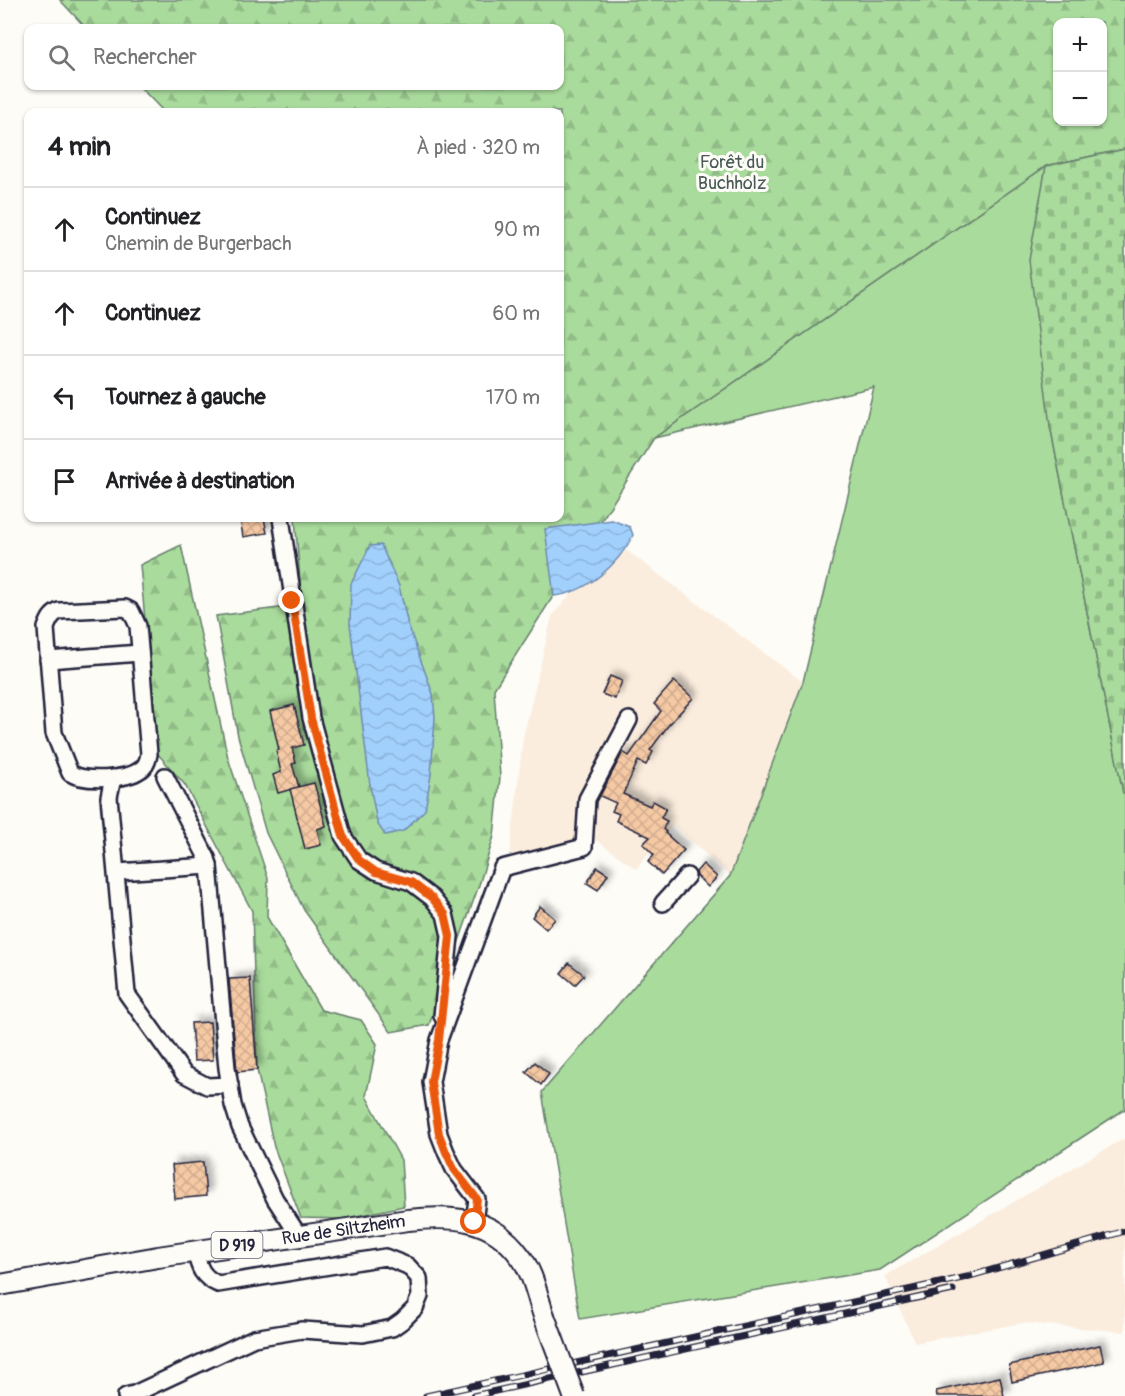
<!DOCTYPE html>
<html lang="fr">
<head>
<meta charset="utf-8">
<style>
  :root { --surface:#fff; --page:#f2f2f2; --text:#202124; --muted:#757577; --line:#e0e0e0 }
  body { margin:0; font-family:Pangolin,sans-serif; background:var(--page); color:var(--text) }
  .controls { position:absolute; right:18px; top:18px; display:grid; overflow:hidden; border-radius:12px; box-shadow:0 2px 4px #0004 }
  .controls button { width:54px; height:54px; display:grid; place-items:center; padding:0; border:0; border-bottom:2px solid var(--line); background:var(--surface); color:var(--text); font:30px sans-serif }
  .stop { position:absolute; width:18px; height:18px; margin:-14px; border:4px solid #ea580c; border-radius:50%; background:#fff }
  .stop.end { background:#ea580c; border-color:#fff; box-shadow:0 2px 6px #0008 }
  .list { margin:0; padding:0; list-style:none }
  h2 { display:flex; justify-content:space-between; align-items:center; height:78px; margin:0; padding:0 24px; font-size:26px }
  h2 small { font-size:20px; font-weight:400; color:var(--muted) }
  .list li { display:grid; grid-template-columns:39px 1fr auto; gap:18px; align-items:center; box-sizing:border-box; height:84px; padding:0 24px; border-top:2px solid var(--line) }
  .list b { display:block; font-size:22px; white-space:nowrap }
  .list p { margin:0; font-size:20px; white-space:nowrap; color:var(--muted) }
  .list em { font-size:20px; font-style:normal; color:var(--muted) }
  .icon { flex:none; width:33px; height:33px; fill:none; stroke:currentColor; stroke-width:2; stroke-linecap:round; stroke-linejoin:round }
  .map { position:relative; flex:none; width:1125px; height:1396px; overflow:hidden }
  .search { position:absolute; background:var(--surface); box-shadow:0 2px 4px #0004; left:24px; top:24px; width:540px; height:66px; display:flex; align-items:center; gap:15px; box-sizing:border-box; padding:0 21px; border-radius:12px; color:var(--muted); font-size:22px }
  .panel { position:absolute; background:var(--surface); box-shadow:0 2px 4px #0004; left:24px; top:108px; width:540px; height:414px; border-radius:12px }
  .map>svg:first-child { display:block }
  .built { fill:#fbedde }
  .grass { fill:#a9db9c; stroke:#667e6c; stroke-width:1.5 }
  .forest { fill:url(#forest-firs); stroke:#667e6c; stroke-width:1.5; fill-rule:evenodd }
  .cemetery { fill:url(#cemetery-stones); stroke:#667e6c; stroke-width:1.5 }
  .water { fill:url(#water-waves); stroke:#6e8aaf; stroke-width:1.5 }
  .building { fill:url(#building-cross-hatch); stroke:#22223b; stroke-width:1.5; filter:url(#shadow) }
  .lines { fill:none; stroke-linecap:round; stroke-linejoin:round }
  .minor-casing { stroke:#22223b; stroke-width:20 }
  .major-casing { stroke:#22223b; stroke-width:24 }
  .minor { stroke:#fdfcf7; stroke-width:15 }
  .major { stroke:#fdfcf7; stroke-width:20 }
  .rail-casing { stroke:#22223b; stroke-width:7 }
  .rail { stroke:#fdfcf7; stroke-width:4.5; stroke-dasharray:14; stroke-linecap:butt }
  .major-bridge-casing { stroke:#22223b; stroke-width:24; stroke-linecap:butt }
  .major-bridge { stroke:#fdfcf7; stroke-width:20 }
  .route { stroke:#ea580c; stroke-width:8 }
  .labels { text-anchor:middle; stroke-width:6; stroke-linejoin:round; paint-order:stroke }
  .shield { fill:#fdfcf7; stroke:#646373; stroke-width:1.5 }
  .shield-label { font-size:16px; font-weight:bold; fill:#22223b }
  .park-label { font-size:18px; fill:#4a5a58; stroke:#fdfcf7 }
  .street-label { font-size:18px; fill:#22223b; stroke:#fdfcf7 }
</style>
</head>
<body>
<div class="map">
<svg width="1125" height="1396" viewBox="0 0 1125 1396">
  <defs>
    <pattern id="forest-firs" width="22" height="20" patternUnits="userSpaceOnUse" patternTransform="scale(1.5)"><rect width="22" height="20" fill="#a9db9c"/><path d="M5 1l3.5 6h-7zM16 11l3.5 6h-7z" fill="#91bc87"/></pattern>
    <pattern id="cemetery-stones" width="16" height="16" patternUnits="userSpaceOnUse" patternTransform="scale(1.5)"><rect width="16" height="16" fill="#a9db9c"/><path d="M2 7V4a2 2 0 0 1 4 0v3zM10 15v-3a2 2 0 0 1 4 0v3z" fill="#91bc87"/></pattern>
    <pattern id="water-waves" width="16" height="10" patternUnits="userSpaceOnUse" patternTransform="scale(1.5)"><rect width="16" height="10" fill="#a1d0fd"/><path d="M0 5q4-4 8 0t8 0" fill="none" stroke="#8ab2da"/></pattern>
    <pattern id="building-cross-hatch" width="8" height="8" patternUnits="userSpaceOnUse" patternTransform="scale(1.5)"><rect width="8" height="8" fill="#f5c9a4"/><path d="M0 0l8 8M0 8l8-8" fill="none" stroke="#d2ac8e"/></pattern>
    <filter id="shadow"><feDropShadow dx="5.5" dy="-5.5" stdDeviation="3" flood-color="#0004"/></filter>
  </defs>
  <rect width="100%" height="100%" fill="#fdfcf7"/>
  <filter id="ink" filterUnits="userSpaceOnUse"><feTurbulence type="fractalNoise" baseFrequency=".0167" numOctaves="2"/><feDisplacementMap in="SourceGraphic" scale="12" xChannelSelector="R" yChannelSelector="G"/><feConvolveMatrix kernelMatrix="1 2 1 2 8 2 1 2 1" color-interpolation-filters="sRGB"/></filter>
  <g filter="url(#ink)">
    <!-- built -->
    <g class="built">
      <polygon points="626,550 803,682 730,876 673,825 636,869 592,837 576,860 508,872 523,738 552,616 570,595 602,574"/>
      <polygon points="1125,1138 1125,1332 1022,1323 915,1343 885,1276"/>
    </g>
    <!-- grass -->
    <polygon class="grass" points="1046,166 1050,426 1123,792 1125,792 1125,1109 880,1270 580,1319 542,1092 730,876 803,682 874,387 654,438"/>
    <!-- forest -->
    <g class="forest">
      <path d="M60,0h1065v149l-79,17 -392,272 -160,251 6,88 -6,59 -15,49 -50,140 -38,7 -87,-122 -38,-77 -28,-97 -22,-120 86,-11 -7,-87h265v-406h-396l-25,-26h421v-58h-474zM1058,22h44v100h-44z"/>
      <polygon points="181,545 228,758 268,878 267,917 321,1010 361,1020 377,1044 366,1096 401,1160 404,1206 342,1219 301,1218 274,1147 257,1070 252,911 185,785 157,753 140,565"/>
    </g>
    <!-- cemetery -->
    <polygon class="cemetery" points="1125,149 1125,792 1123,793 1050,426 1029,260 1046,166"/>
    <!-- water -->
    <g class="water">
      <path d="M612,520l18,7 3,8c-14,29 -46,58 -79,61l-9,-67z"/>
      <polygon points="381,545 399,586 408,625 433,694 435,718 431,775 425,810 403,831 385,835 377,823 370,785 350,624 351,584 370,546"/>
    </g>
    <!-- building -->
    <g class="building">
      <polygon points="240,518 264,518 267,533 243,537"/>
      <polygon points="610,676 622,681 615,699 602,694"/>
      <polygon points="674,681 693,698 667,727 650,750 653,752 646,765 638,761 623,794 650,806 653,801 666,808 661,818 667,821 663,829 666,832 665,833 684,850 662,875 648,862 654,855 643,844 650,837 616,821 619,814 612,811 616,803 600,796 623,752 629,756 661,711 654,704"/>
      <polygon points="294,705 304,745 292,748 296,763 292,764 299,787 278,793 273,775 281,772 276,751 279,750 270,711"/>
      <polygon points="314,783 326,826 317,829 321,845 305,849 290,789"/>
      <polygon points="703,864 717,877 708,887 697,876 696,872"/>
      <polygon points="597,867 608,874 598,890 587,883"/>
      <polygon points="540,906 555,919 546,929 532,917"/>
      <polygon points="569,963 584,975 575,985 561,973"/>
      <polygon points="250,978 257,1070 237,1072 229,979"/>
      <polygon points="210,1022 213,1060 194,1061 191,1023"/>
      <polygon points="535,1062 549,1074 541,1085 526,1072"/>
      <polygon points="203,1162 206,1196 175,1199 172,1165"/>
      <polygon points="1100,1345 1104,1362 1012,1382 1009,1365"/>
      <polygon points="1000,1377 1004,1396 937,1396 936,1391"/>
    </g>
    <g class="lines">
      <!-- minor casing -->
      <g class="minor-casing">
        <g id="minor">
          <polyline points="281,518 311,718 343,836 359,860 376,871 411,882 432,898 445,914 450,936 442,1016"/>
          <path d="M125,608l6,3 7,15 11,128c-1,6 -3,13 -9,16 -14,10 -56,12 -70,3l-16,-40 -8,-105c3,-8 5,-13 13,-17z"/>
          <polyline points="48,660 140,653"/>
          <polyline points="165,776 207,858 209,866 227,1068 233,1105 240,1127 275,1199 299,1236"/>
          <polyline points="113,778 109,797 127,994 184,1074 207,1086 230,1085"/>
          <polyline points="117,872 209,866"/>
          <polyline points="663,903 687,876"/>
          <polyline points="474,1222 477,1199 454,1169 446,1152 439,1134 431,1082 439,1040 502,868 584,847 587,799 629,720"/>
          <path d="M126,1396l8,-2 120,-56 48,-8 61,4 29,-6 10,-7 13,-13 5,-12 -1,-18 -11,-12 -23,-9 -167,27c-16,-7 -19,-16 -23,-33"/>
        </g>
      </g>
      <!-- major casing -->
      <g class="major-casing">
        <g id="major">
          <path id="s1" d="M0,1285l158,-28 250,-37c44,-5 84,-3 112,36 13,16 17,40 24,60"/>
        </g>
      </g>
      <!-- minor -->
      <use href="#minor" class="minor"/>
      <!-- major -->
      <use href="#major" class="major"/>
      <!-- rail casing -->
      <g class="rail-casing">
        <g id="rail">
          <polyline points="426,1396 967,1277 1125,1231"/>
          <polyline points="473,1396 953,1290"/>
        </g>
      </g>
      <!-- rail -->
      <use href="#rail" class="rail"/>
      <!-- major-bridge casing -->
      <g class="major-bridge-casing">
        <polyline id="major-bridge" points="544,1316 574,1396"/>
      </g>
      <!-- major-bridge -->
      <use href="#major-bridge" class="major-bridge"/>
    </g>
  </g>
  <g class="lines" filter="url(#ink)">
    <!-- route -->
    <polyline class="route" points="292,601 311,718 343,836 359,860 376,872 411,882 432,898 445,914 450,936 439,1040 431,1082 439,1134 446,1152 454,1169 477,1199 474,1222"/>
  </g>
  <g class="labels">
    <!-- shield labels -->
    <rect class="shield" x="211.5" y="1232" width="51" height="26" rx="4.5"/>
    <g class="shield-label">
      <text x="237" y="1251">D 919</text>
    </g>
    <!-- park labels -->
    <g class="park-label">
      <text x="732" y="168">Forêt du<tspan x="732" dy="21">Buchholz</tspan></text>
    </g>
    <!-- street labels -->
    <g class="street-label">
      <text dy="6" stroke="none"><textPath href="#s1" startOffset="348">Rue de Siltzheim</textPath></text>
    </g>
  </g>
</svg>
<div class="controls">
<button>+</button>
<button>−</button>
</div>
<div class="stop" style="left:474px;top:1222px"></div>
<div class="stop end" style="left:292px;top:601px"></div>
<div class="search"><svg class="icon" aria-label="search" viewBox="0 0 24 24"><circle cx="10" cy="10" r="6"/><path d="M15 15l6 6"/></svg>Rechercher</div>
<section class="panel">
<h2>4 min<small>À pied · 320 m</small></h2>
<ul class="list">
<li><svg class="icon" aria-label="ahead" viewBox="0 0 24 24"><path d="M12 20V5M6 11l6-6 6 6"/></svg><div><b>Continuez</b><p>Chemin de Burgerbach</p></div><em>90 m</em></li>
<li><svg class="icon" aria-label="ahead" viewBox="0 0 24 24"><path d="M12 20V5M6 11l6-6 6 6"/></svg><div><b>Continuez</b></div><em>60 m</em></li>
<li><svg class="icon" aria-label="left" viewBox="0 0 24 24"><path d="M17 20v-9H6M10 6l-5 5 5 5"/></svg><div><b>Tournez à gauche</b></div><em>170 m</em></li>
<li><svg class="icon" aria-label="arrive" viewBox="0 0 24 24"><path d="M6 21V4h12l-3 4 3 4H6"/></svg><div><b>Arrivée à destination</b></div></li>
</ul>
</section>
</div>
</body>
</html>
